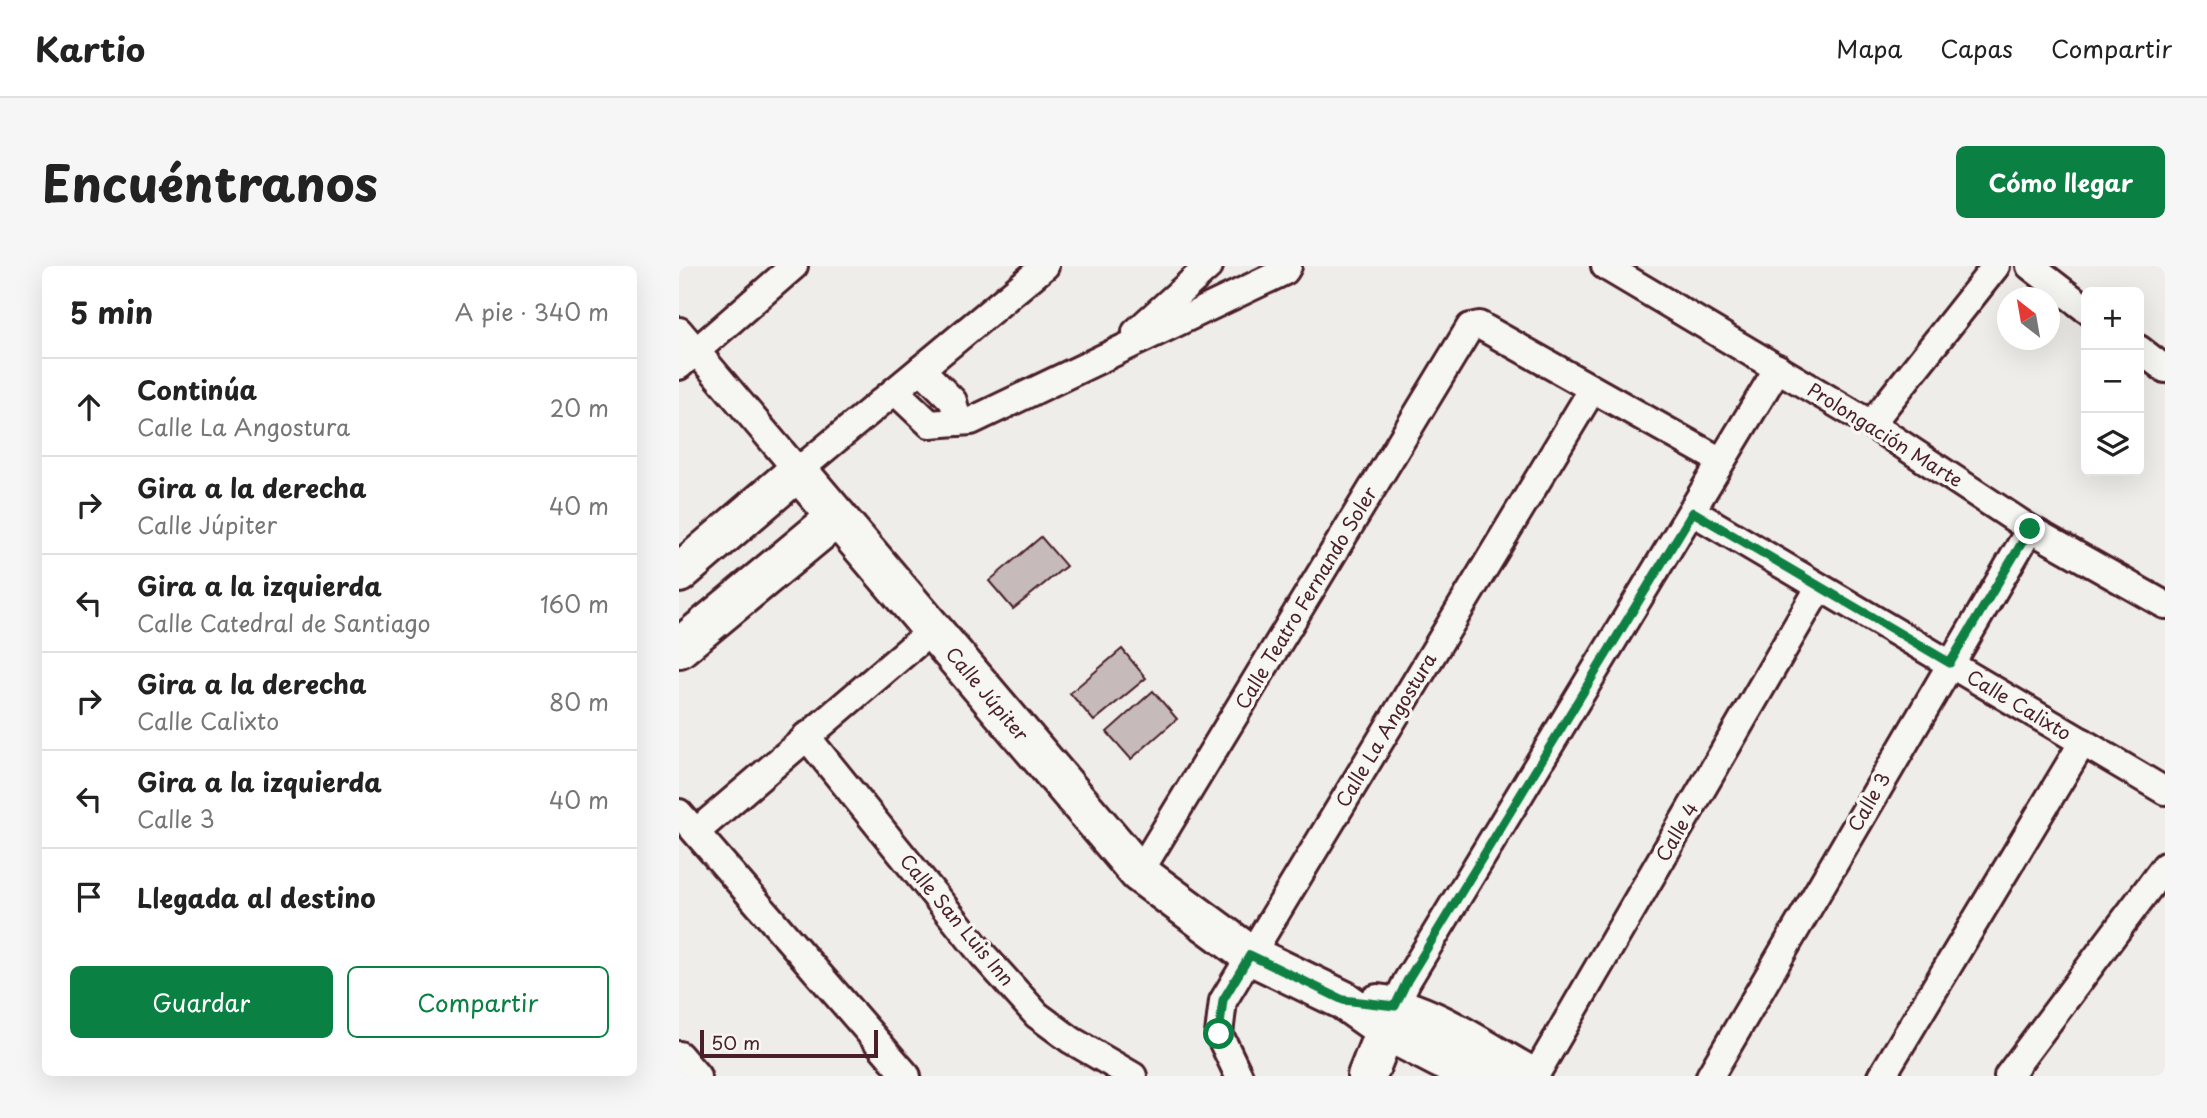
<!DOCTYPE html>
<html lang="es">
<head>
<meta charset="utf-8">
<style>
  :root { --surface:#fff; --page:#f6f6f6; --text:#222; --muted:#767676; --line:#e0e0e0; --accent:#0b8043 }
  body { margin:0; font-family:"Playpen Sans",sans-serif; background:var(--page); color:var(--text) }
  .controls { position:absolute; right:21px; top:21px; display:grid; overflow:hidden; border-radius:10px; box-shadow:0 7px 28px #0002 }
  .controls button { width:63px; height:63px; display:grid; place-items:center; padding:0; border:0; border-bottom:2px solid var(--line); background:var(--surface); color:var(--text); font:35px sans-serif }
  .compass { position:absolute; left:1318px; top:21px; width:63px; height:63px; border-radius:50%; background:var(--surface); box-shadow:0 7px 28px #0002; rotate:329deg }
  .scale { position:absolute; left:21px; bottom:18px; width:178px; box-sizing:border-box; padding-left:7px; border:4px solid #4a1f2b; border-top:0; font-size:19px; line-height:24px; white-space:nowrap; color:#4a1f2b; -webkit-text-stroke:5px #f6f6f2; paint-order:stroke }
  .stop { position:absolute; width:21px; height:21px; margin:-16px; border:5px solid #0b8043; border-radius:50%; background:#fff }
  .stop.end { background:#0b8043; border-color:#fff; box-shadow:0 2px 7px #0008 }
  .list { margin:0; padding:0; list-style:none }
  h2 { display:flex; justify-content:space-between; align-items:center; height:91px; margin:0; padding:0 28px; font-size:30px }
  h2 small { font-size:23px; font-weight:400; color:var(--muted) }
  .list li { display:grid; grid-template-columns:46px 1fr auto; gap:21px; align-items:center; box-sizing:border-box; height:98px; padding:0 28px; border-top:2px solid var(--line) }
  .list b { display:block; font-size:26px; white-space:nowrap }
  .list p { margin:0; font-size:23px; white-space:nowrap; color:var(--muted) }
  .list em { font-size:23px; font-style:normal; color:var(--muted) }
  .actions { display:flex; gap:14px; padding:21px 28px }
  .actions a { flex:1; padding:16px 0; border:2px solid var(--accent); border-radius:10px; text-align:center; font-size:24px; color:var(--accent) }
  .actions .main { background:var(--accent); color:#fff }
  .icon { flex:none; width:38px; height:38px; fill:none; stroke:currentColor; stroke-width:2; stroke-linecap:round; stroke-linejoin:round }
  .map { position:relative; flex:none; width:1486px; height:810px; overflow:hidden; border-radius:10px }
  header { display:flex; align-items:center; gap:42px; box-sizing:border-box; height:98px; padding:0 35px; background:var(--surface); border-bottom:2px solid var(--line) }
  header strong { font-size:33px }
  nav { display:flex; gap:38px; margin-inline-start:auto; font-size:24px }
  .intro { display:flex; align-items:center; justify-content:space-between; box-sizing:border-box; height:168px; padding:0 42px }
  h1 { margin:0; font-size:49px }
  .button { padding:18px 32px; border-radius:10px; background:var(--accent); color:#fff; font-size:24px; font-weight:700 }
  main { display:flex; gap:42px; padding:0 42px }
  aside { flex:1; background:var(--surface); border-radius:10px; box-shadow:0 7px 28px #0002 }
  .map>svg:first-child { display:block }
  .building { fill:#c6babb; stroke:#4a1f2b; stroke-width:2 }
  .lines { fill:none; stroke-linecap:round; stroke-linejoin:round }
  .street-casing { stroke:#4a1f2b; stroke-width:32 }
  .secondary-casing { stroke:#4a1f2b; stroke-width:44 }
  .street { stroke:#f6f6f2; stroke-width:26 }
  .secondary { stroke:#f6f6f2; stroke-width:38 }
  .route { stroke:#0b8043; stroke-width:9 }
  .labels { text-anchor:middle; stroke-width:7; stroke-linejoin:round; paint-order:stroke }
  .street-label { font-size:19px; fill:#4a1f2b; stroke:#f6f6f2 }
</style>
</head>
<body>
<header>
<strong>Kartio</strong>
<nav><a>Mapa</a><a>Capas</a><a>Compartir</a></nav>
</header>
<div class="intro"><h1>Encuéntranos</h1><a class="button">Cómo llegar</a></div>
<main>
<aside>
<h2>5 min<small>A pie · 340 m</small></h2>
<ul class="list">
<li><svg class="icon" aria-label="ahead" viewBox="0 0 24 24"><path d="M12 20V5M6 11l6-6 6 6"/></svg><div><b>Continúa</b><p>Calle La Angostura</p></div><em>20 m</em></li>
<li><svg class="icon" aria-label="right" viewBox="0 0 24 24"><path d="M7 20v-9h11M14 6l5 5-5 5"/></svg><div><b>Gira a la derecha</b><p>Calle Júpiter</p></div><em>40 m</em></li>
<li><svg class="icon" aria-label="left" viewBox="0 0 24 24"><path d="M17 20v-9H6M10 6l-5 5 5 5"/></svg><div><b>Gira a la izquierda</b><p>Calle Catedral de Santiago</p></div><em>160 m</em></li>
<li><svg class="icon" aria-label="right" viewBox="0 0 24 24"><path d="M7 20v-9h11M14 6l5 5-5 5"/></svg><div><b>Gira a la derecha</b><p>Calle Calixto</p></div><em>80 m</em></li>
<li><svg class="icon" aria-label="left" viewBox="0 0 24 24"><path d="M17 20v-9H6M10 6l-5 5 5 5"/></svg><div><b>Gira a la izquierda</b><p>Calle 3</p></div><em>40 m</em></li>
<li><svg class="icon" aria-label="arrive" viewBox="0 0 24 24"><path d="M6 21V4h12l-3 4 3 4H6"/></svg><div><b>Llegada al destino</b></div></li>
</ul>
<div class="actions"><a class="main">Guardar</a><a>Compartir</a></div>
</aside>
<div class="map">
<svg width="1486" height="810" viewBox="0 0 1486 810">
  <rect width="100%" height="100%" fill="#efedea"/>
  <filter id="ink" filterUnits="userSpaceOnUse"><feTurbulence type="fractalNoise" baseFrequency=".0143" numOctaves="2"/><feDisplacementMap in="SourceGraphic" scale="14" xChannelSelector="R" yChannelSelector="G"/><feConvolveMatrix kernelMatrix="1 2 1 2 8 2 1 2 1" color-interpolation-filters="sRGB"/></filter>
  <g filter="url(#ink)">
    <!-- building -->
    <g class="building">
      <polygon points="362,271 387,300 334,343 310,315"/>
      <polygon points="443,383 467,412 415,455 391,427"/>
      <polygon points="474,425 498,453 452,493 428,466"/>
    </g>
    <g class="lines">
      <!-- street casing -->
      <g class="street-casing">
        <g id="street">
          <polyline points="926,0 1192,158 1351,263 1486,339"/>
          <polyline points="1351,0 1407,43"/>
          <polyline points="0,65 119,205 366,0"/>
          <polyline points="457,66 530,0"/>
          <polyline points="1460,83 1486,103"/>
          <polyline points="0,100 115,0"/>
          <polyline points="242,103 274,135 279,156"/>
          <polyline points="216,125 251,158 292,155 606,5 609,0"/>
          <polyline points="1192,158 1317,0"/>
          <polyline points="1014,246 1486,525"/>
          <polyline points="127,470 304,689 358,749 392,774 454,810"/>
          <polyline points="0,547 228,810"/>
          <polyline points="17,566 253,364"/>
          <polyline points="460,607 791,61 800,59 1042,195"/>
          <polyline points="716,740 728,715 1099,102"/>
          <polyline points="0,789 18,810"/>
          <polyline points="560,810 540,768 544,735 913,124"/>
          <polyline points="856,810 1140,322"/>
          <polyline points="1031,810 1351,263"/>
          <polyline points="1203,810 1404,476"/>
          <polyline points="1329,810 1486,600"/>
        </g>
      </g>
      <!-- secondary casing -->
      <g class="secondary-casing">
        <g id="secondary">
          <polyline points="0,307 119,205 460,607 571,689 664,734 708,765 795,810"/>
          <polyline points="0,382 158,251"/>
          <path d="M699,738c50,6 108,48 152,72"/>
          <polyline points="688,810 715,742"/>
        </g>
      </g>
      <!-- street -->
      <use href="#street" class="street"/>
      <!-- secondary -->
      <use href="#secondary" class="secondary"/>
    </g>
  </g>
  <g class="lines" filter="url(#ink)">
    <!-- route -->
    <polyline class="route" points="540,768 544,734 571,689 664,734 716,740 728,715 1014,246 1271,397 1351,263"/>
  </g>
  <g class="labels">
    <!-- street labels -->
    <g class="street-label">
      <text transform="translate(1206 169) rotate(32)" y="7">Prolongación Marte</text>
      <text transform="translate(627 332) rotate(-59)" y="7">Calle Teatro Fernando Soler</text>
      <text transform="translate(308 428) rotate(50)" y="7">Calle Júpiter</text>
      <text transform="translate(1340 439) rotate(31)" y="7">Calle Calixto</text>
      <text transform="translate(707 464) rotate(-59)" y="7">Calle La Angostura</text>
      <text transform="translate(1190 536) rotate(-60)" y="7">Calle 3</text>
      <text transform="translate(998 566) rotate(-60)" y="7">Calle 4</text>
      <text transform="translate(278 654) rotate(50)" y="7">Calle San Luis Inn</text>
    </g>
  </g>
</svg>
<div class="controls">
<button>+</button>
<button>−</button>
<button><svg class="icon" aria-label="layers" viewBox="0 0 24 24"><path d="M12 4l9 5-9 5-9-5zM3 14l9 5 9-5"/></svg></button>
</div>
<svg class="compass" viewBox="-18 -18 36 36"><path d="M0-13l5 13h-10z" fill="#e53935"/><path d="M0 13l5-13h-10z" fill="#767676"/></svg>
<div class="scale">50 m</div>
<div class="stop" style="left:540px;top:768px"></div>
<div class="stop end" style="left:1351px;top:263px"></div>
</div>
</main>
</body>
</html>
